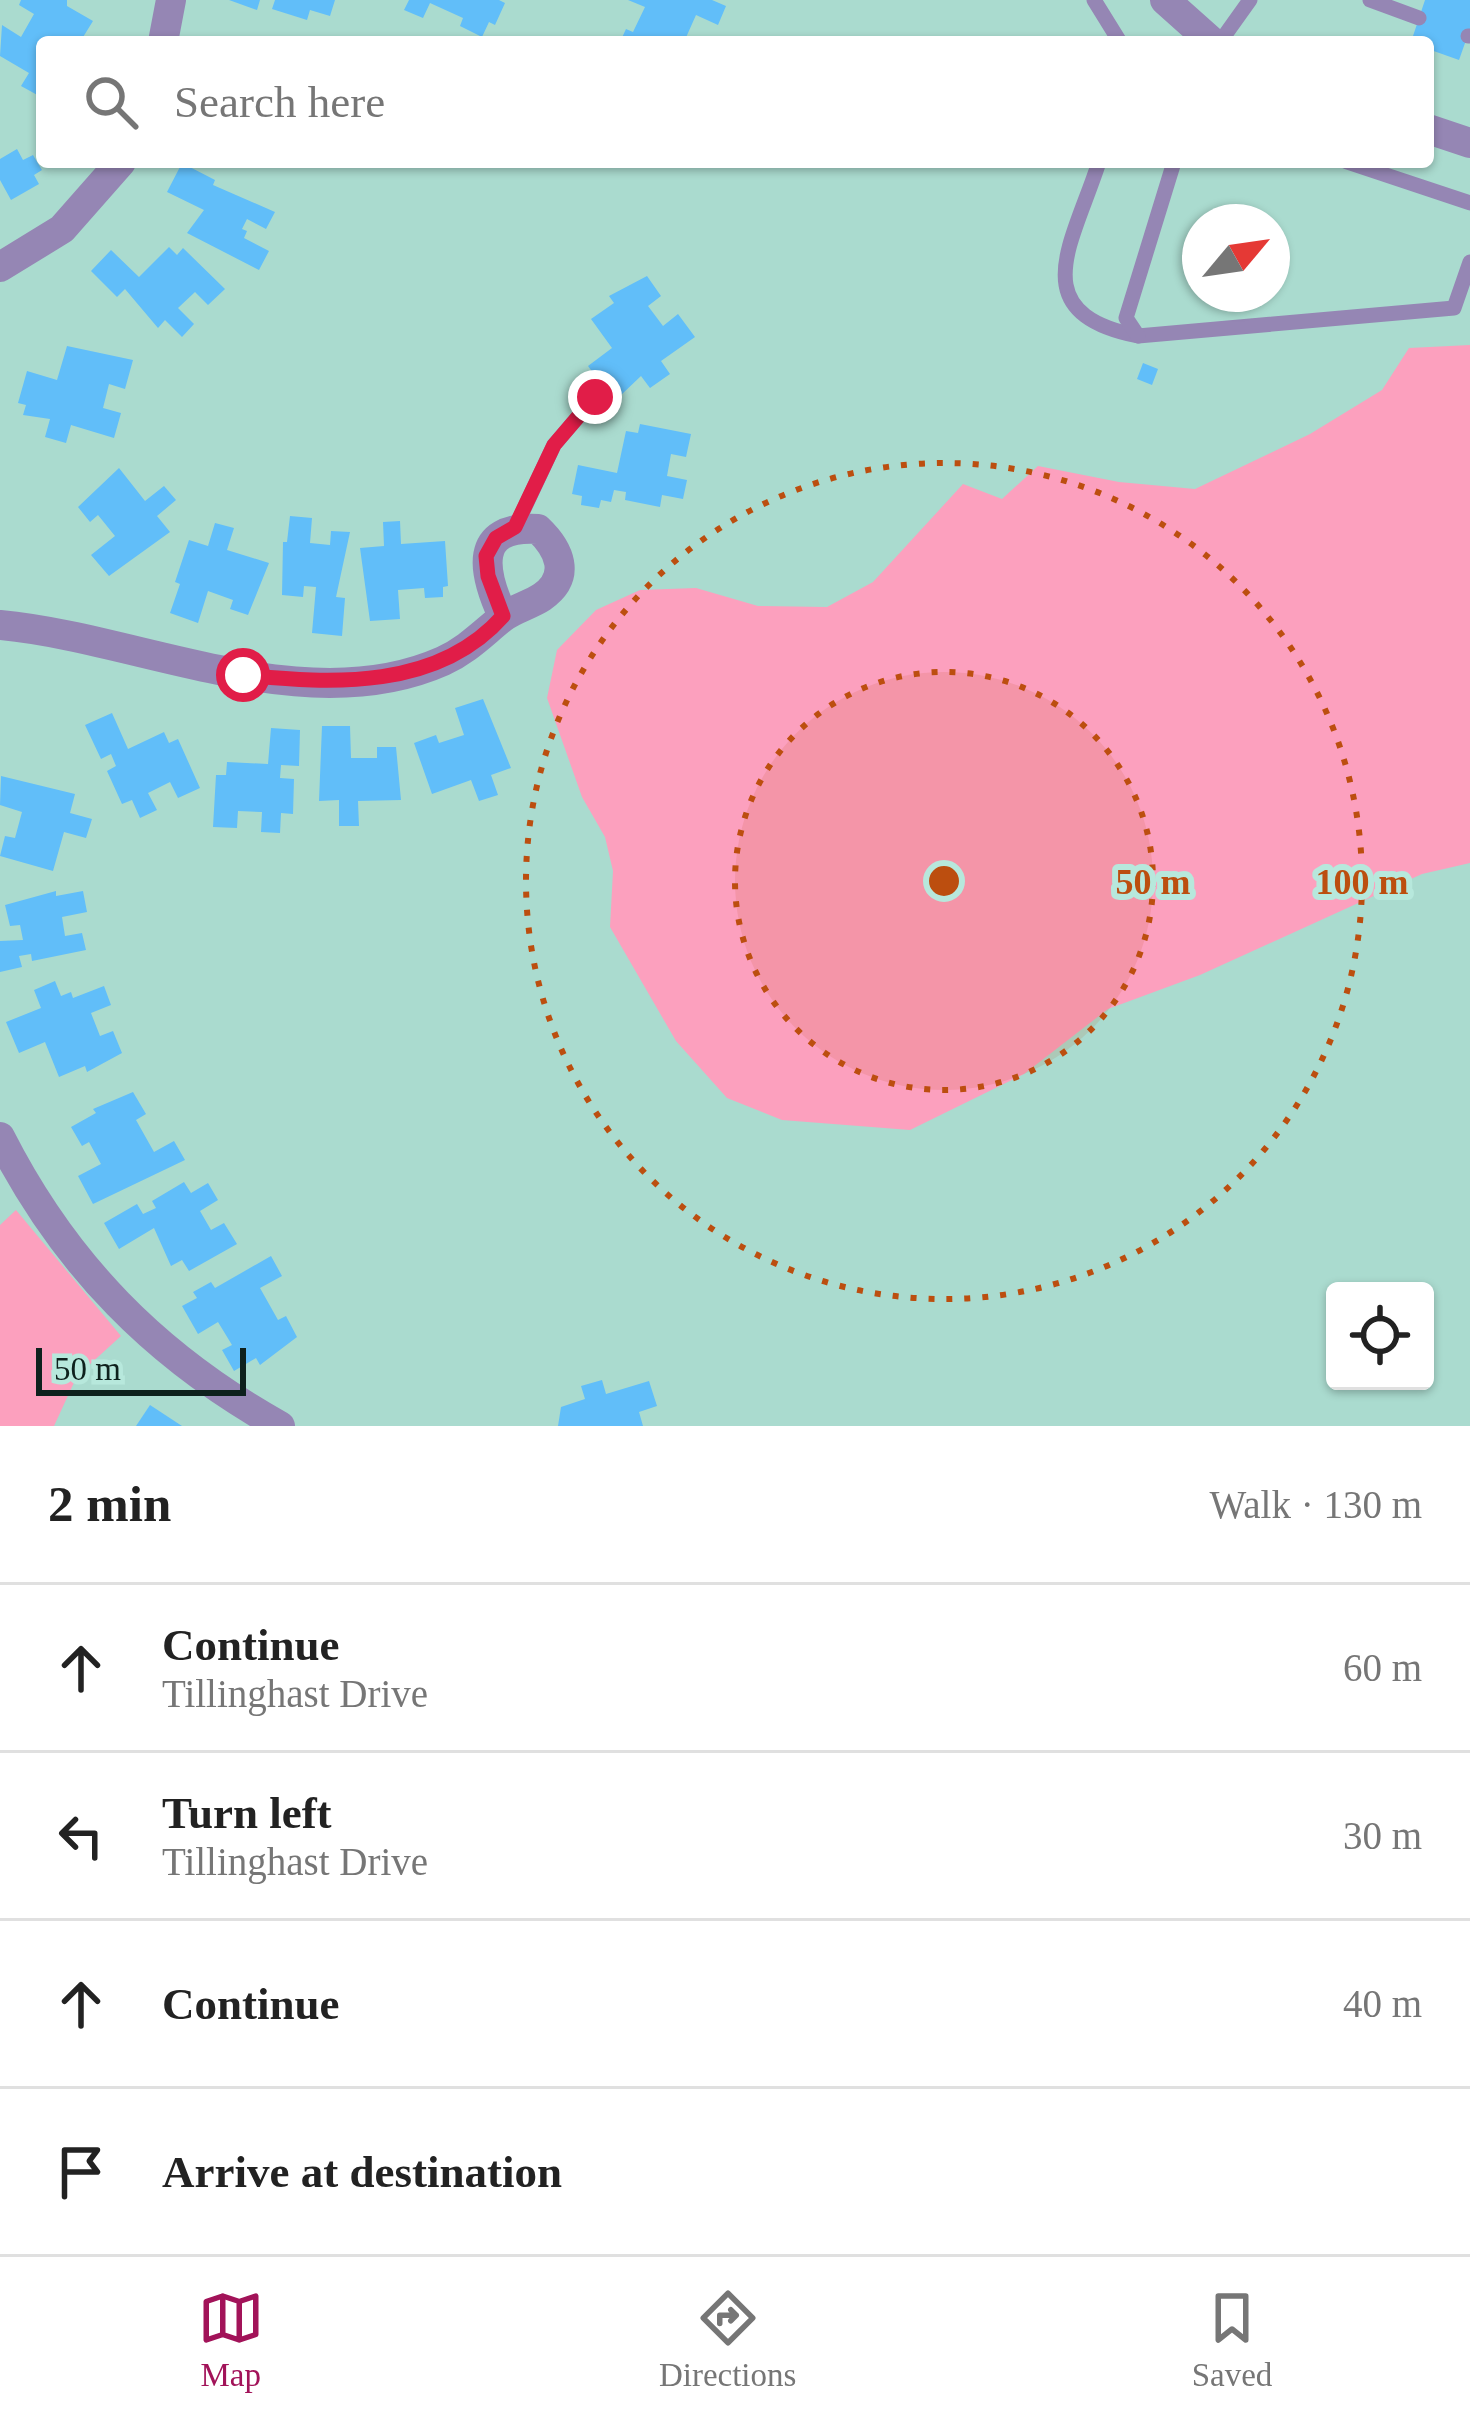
<!DOCTYPE html>
<html lang="en">
<head>
<meta charset="utf-8">
<style>
  :root { --surface:#fff; --page:#f6f6f6; --text:#222; --muted:#767676; --line:#e0e0e0; --accent:#a21359 }
  body { margin:0; font-family:"Times New Roman",serif; background:var(--page); color:var(--text) }
  .controls { position:absolute; right:36px; bottom:36px; display:grid; overflow:hidden; border-radius:12px; box-shadow:0 3px 9px #0004 }
  .controls button { width:108px; height:108px; display:grid; place-items:center; padding:0; border:0; border-bottom:3px solid var(--line); background:var(--surface); color:var(--text); font:60px sans-serif }
  .compass { position:absolute; left:1182px; top:204px; width:108px; height:108px; border-radius:50%; background:var(--surface); box-shadow:0 3px 9px #0004; rotate:61deg }
  .scale { position:absolute; left:36px; bottom:30px; width:210px; box-sizing:border-box; padding-left:12px; border:6px solid #0e211d; border-top:0; font-size:33px; line-height:42px; white-space:nowrap; color:#0e211d; -webkit-text-stroke:9px #b7e8dc; paint-order:stroke }
  .stop { position:absolute; width:36px; height:36px; margin:-27px; border:9px solid #e11d48; border-radius:50%; background:#fff }
  .stop.end { background:#e11d48; border-color:#fff; box-shadow:0 3px 12px #0008 }
  .list { margin:0; padding:0; list-style:none }
  h2 { display:flex; justify-content:space-between; align-items:center; height:156px; margin:0; padding:0 48px; font-size:51px }
  h2 small { font-size:39px; font-weight:400; color:var(--muted) }
  .list li { display:grid; grid-template-columns:78px 1fr auto; gap:36px; align-items:center; box-sizing:border-box; height:168px; padding:0 48px; border-top:3px solid var(--line) }
  .list b { display:block; font-size:45px; white-space:nowrap }
  .list p { margin:0; font-size:39px; white-space:nowrap; color:var(--muted) }
  .list em { font-size:39px; font-style:normal; color:var(--muted) }
  .icon { flex:none; width:66px; height:66px; fill:none; stroke:currentColor; stroke-width:2; stroke-linecap:round; stroke-linejoin:round }
  .map { position:relative; flex:none; width:1470px; height:1426px; overflow:hidden }
  .search { position:absolute; background:var(--surface); box-shadow:0 3px 9px #0004; left:36px; right:36px; top:36px; height:132px; display:flex; align-items:center; gap:30px; box-sizing:border-box; padding:0 42px; border-radius:12px; color:var(--muted); font-size:45px }
  .sheet { height:828px; background:var(--surface) }
  nav { display:flex; justify-content:space-around; align-items:center; box-sizing:border-box; height:168px; border-top:3px solid var(--line); background:var(--surface); font-size:33px; color:var(--muted) }
  nav a { display:grid; justify-items:center; gap:6px }
  nav .on { color:var(--accent) }
  .map>svg:first-child { display:block }
  .green { fill:#fca0be }
  .building { fill:#61bef9 }
  .lines { fill:none; stroke-linecap:round; stroke-linejoin:round }
  .service { stroke:#9586b4; stroke-width:15 }
  .minor { stroke:#9586b4; stroke-width:30 }
  .route { stroke:#e11d48; stroke-width:15 }
  .ring { fill:none; stroke:#bc4e0f; stroke-width:6; stroke-dasharray:6 12 }
  .centre { fill:#bc4e0f; stroke:#b7e8dc; stroke-width:6 }
  .ring-label { font-size:36px; text-anchor:middle; font-weight:bold; fill:#bc4e0f; stroke:#b7e8dc; stroke-width:12; stroke-linejoin:round; paint-order:stroke }
</style>
</head>
<body>
<div class="map">
<svg width="1470" height="1426" viewBox="0 0 1470 1426">
  <rect width="100%" height="100%" fill="#aadbcf"/>
  <!-- green -->
  <g class="green">
    <polygon points="1470,345 1470,863 1422,874 1200,975 1108,1009 1024,1074 910,1130 782,1120 727,1098 676,1041 610,927 613,871 605,837 582,797 547,698 557,650 596,610 640,590 696,588 758,606 827,607 873,582 963,484 1002,499 1038,466 1119,482 1195,489 1310,434 1382,390 1409,348"/>
    <polygon points="16,1210 121,1336 77,1376 54,1426 0,1426 0,1225"/>
  </g>
  <!-- building -->
  <g class="building">
    <polygon points="21,0 67,0 67,6 93,21 80,42 42,42 41,97 21,86 29,73 0,56 2,25 21,37 34,14 19,5"/>
    <polygon points="229,0 260,0 257,10"/>
    <polygon points="275,0 335,0 330,16 310,10 307,20 272,9"/>
    <polygon points="409,0 499,0 505,3 495,25 489,22 482,37 460,26 463,18 430,3 423,18 404,10"/>
    <polygon points="628,0 712,0 726,6 718,25 696,15 684,42 620,42 626,29 633,32 645,7"/>
    <polygon points="1425,0 1470,0 1470,29 1459,60 1428,49 1428,42 1411,42"/>
    <polygon points="17,149 23,160 33,155 42,170 34,175 39,184 11,200 0,180 0,159"/>
    <polygon points="182,163 215,180 213,185 275,212 266,229 247,219 242,229 247,231 244,238 269,251 259,270 187,233 204,210 167,192"/>
    <polygon points="169,247 177,255 183,248 225,289 208,305 195,292 178,308 194,324 182,337 165,320 158,328 125,289 117,297 91,271 111,250 139,277"/>
    <polygon points="647,276 661,296 648,306 663,326 678,314 695,337 661,361 670,374 650,388 641,376 621,395 616,387 608,393 588,366 612,348 591,319 614,303 609,296"/>
    <polygon points="67,346 133,360 125,389 109,384 103,408 121,413 114,438 71,425 66,443 45,437 50,419 23,415 26,405 18,403 27,371 57,380"/>
    <polygon points="1143,363 1158,369 1152,385 1137,379"/>
    <polygon points="640,424 691,434 686,457 671,454 667,476 687,480 683,499 662,495 660,507 625,500 626,492 614,490 611,502 601,500 599,508 581,505 582,496 572,494 578,465 617,473 626,431 638,433"/>
    <polygon points="119,468 145,501 164,486 176,500 157,516 170,532 109,576 91,555 115,536 98,515 90,522 78,507"/>
    <polygon points="290,516 312,518 310,543 330,545 331,531 350,532 336,597 345,598 342,636 312,633 316,587 304,586 303,597 282,595 283,542 287,542"/>
    <polygon points="400,521 401,544 445,541 448,586 443,587 443,597 425,598 424,588 398,590 400,619 370,621 360,548 384,546 383,522"/>
    <polygon points="215,523 234,528 227,550 269,563 248,615 230,609 233,600 208,591 198,623 170,613 180,584 175,582 189,540 208,546"/>
    <polygon points="483,699 511,768 491,775 498,795 479,801 471,780 432,794 414,743 436,735 439,743 464,735 455,708"/>
    <polygon points="112,713 128,749 164,732 169,743 178,739 200,788 178,798 170,782 148,793 157,810 140,818 132,800 122,804 107,771 116,766 111,754 101,759 85,725"/>
    <polygon points="322,726 350,726 351,758 377,758 377,747 396,747 401,800 358,801 359,826 339,826 339,800 319,801"/>
    <polygon points="271,728 300,730 299,766 281,765 280,778 294,779 293,814 281,813 280,833 261,832 262,812 238,811 237,828 213,827 216,775 226,775 227,762 268,764"/>
    <polygon points="1,776 75,794 70,813 92,819 86,838 64,832 53,871 0,856 5,836 15,838 22,812 0,805"/>
    <polygon points="56,891 56,896 83,891 87,912 62,917 65,936 82,933 86,950 32,961 31,954 19,956 22,967 0,972 0,941 23,940 20,925 10,926 5,905"/>
    <polygon points="55,981 61,996 71,992 73,998 104,986 111,1005 91,1013 100,1036 113,1031 122,1053 87,1072 85,1066 59,1077 45,1042 19,1053 6,1022 41,1008 34,990"/>
    <polygon points="133,1092 146,1114 136,1120 154,1152 174,1141 185,1160 93,1204 78,1176 101,1164 89,1142 82,1146 71,1127 96,1113 93,1109"/>
    <polygon points="184,1182 191,1193 208,1183 218,1200 200,1211 211,1230 224,1223 237,1244 189,1271 182,1260 171,1266 154,1228 119,1249 104,1223 137,1204 143,1214 156,1208 152,1201"/>
    <polygon points="271,1256 282,1276 260,1288 278,1320 286,1316 297,1337 260,1365 256,1358 234,1371 222,1350 232,1345 218,1322 198,1334 182,1306 197,1298 193,1292 211,1282 215,1288"/>
    <polygon points="602,1380 606,1394 649,1381 657,1406 639,1412 643,1426 558,1426 561,1407 585,1399 581,1386"/>
    <polygon points="150,1405 182,1426 136,1426"/>
  </g>
  <g class="lines">
    <!-- service -->
    <g class="service">
      <polyline points="1094,0 1120,42"/>
      <polyline points="1370,0 1419,18"/>
      <polyline points="1468,36 1470,36"/>
      <polyline points="1220,42 1250,0"/>
      <path d="M1099,162c-26,81 -77,151 39,174l316,-28 16,-46"/>
      <polyline points="1347,162 1470,203"/>
      <polyline points="1138,336 1126,318 1174,162"/>
      <polyline points="515,528 554,445 595,397"/>
    </g>
    <!-- minor -->
    <g class="minor">
      <polyline points="1165,0 1212,42"/>
      <polyline points="163,42 171,0"/>
      <polyline points="1428,129 1470,143"/>
      <polyline points="0,267 62,229 121,162"/>
      <path d="M0,625c140,13 306,97 443,36 24,-11 39,-27 59,-43 11,-9 28,-13 40,-21 30,-21 17,-48 -4,-68 -66,-4 -55,44 -35,87"/>
      <path d="M0,1137c65,128 156,220 280,289"/>
    </g>
  </g>
  <g class="lines">
    <!-- route -->
    <path class="route" d="M243,675c89,9 195,15 260,-59l-15,-40 -2,-20 10,-18 19,-11 39,-82 41,-48"/>
  </g>
  <!-- distance rings -->
  <circle cx="944" cy="881" r="209" fill="#bc4e0f" fill-opacity=".12"/>
  <g class="ring">
    <circle cx="944" cy="881" r="209"/>
    <circle cx="944" cy="881" r="418"/>
  </g>
  <circle cx="944" cy="881" r="18" class="centre"/>
  <g class="ring-label">
    <text x="1153" y="894">50 m</text>
    <text x="1362" y="894">100 m</text>
  </g>
</svg>
<div class="controls">
<button><svg class="icon" aria-label="locate" viewBox="0 0 24 24"><circle cx="12" cy="12" r="6"/><path d="M12 2v4M12 18v4M2 12h4M18 12h4"/></svg></button>
</div>
<svg class="compass" viewBox="-18 -18 36 36"><path d="M0-13l5 13h-10z" fill="#e53935"/><path d="M0 13l5-13h-10z" fill="#767676"/></svg>
<div class="scale">50 m</div>
<div class="stop" style="left:243px;top:675px"></div>
<div class="stop end" style="left:595px;top:397px"></div>
<div class="search"><svg class="icon" aria-label="search" viewBox="0 0 24 24"><circle cx="10" cy="10" r="6"/><path d="M15 15l6 6"/></svg>Search here</div>
</div>
<section class="sheet">
<h2>2 min<small>Walk · 130 m</small></h2>
<ul class="list">
<li><svg class="icon" aria-label="ahead" viewBox="0 0 24 24"><path d="M12 20V5M6 11l6-6 6 6"/></svg><div><b>Continue</b><p>Tillinghast Drive</p></div><em>60 m</em></li>
<li><svg class="icon" aria-label="left" viewBox="0 0 24 24"><path d="M17 20v-9H6M10 6l-5 5 5 5"/></svg><div><b>Turn left</b><p>Tillinghast Drive</p></div><em>30 m</em></li>
<li><svg class="icon" aria-label="ahead" viewBox="0 0 24 24"><path d="M12 20V5M6 11l6-6 6 6"/></svg><div><b>Continue</b></div><em>40 m</em></li>
<li><svg class="icon" aria-label="arrive" viewBox="0 0 24 24"><path d="M6 21V4h12l-3 4 3 4H6"/></svg><div><b>Arrive at destination</b></div></li>
</ul>
</section>
<nav>
<a class="on"><svg class="icon" aria-label="map" viewBox="0 0 24 24"><path d="M3 6l6-2 6 2 6-2v14l-6 2-6-2-6 2zM9 4v14M15 6v14"/></svg>Map</a>
<a><svg class="icon" aria-label="directions" viewBox="0 0 24 24"><path d="M12 3l9 9-9 9-9-9zM9 14v-3h6M13 9l2 2-2 2"/></svg>Directions</a>
<a><svg class="icon" aria-label="saved" viewBox="0 0 24 24"><path d="M7 4h10v16l-5-4-5 4z"/></svg>Saved</a>
</nav>
</body>
</html>
